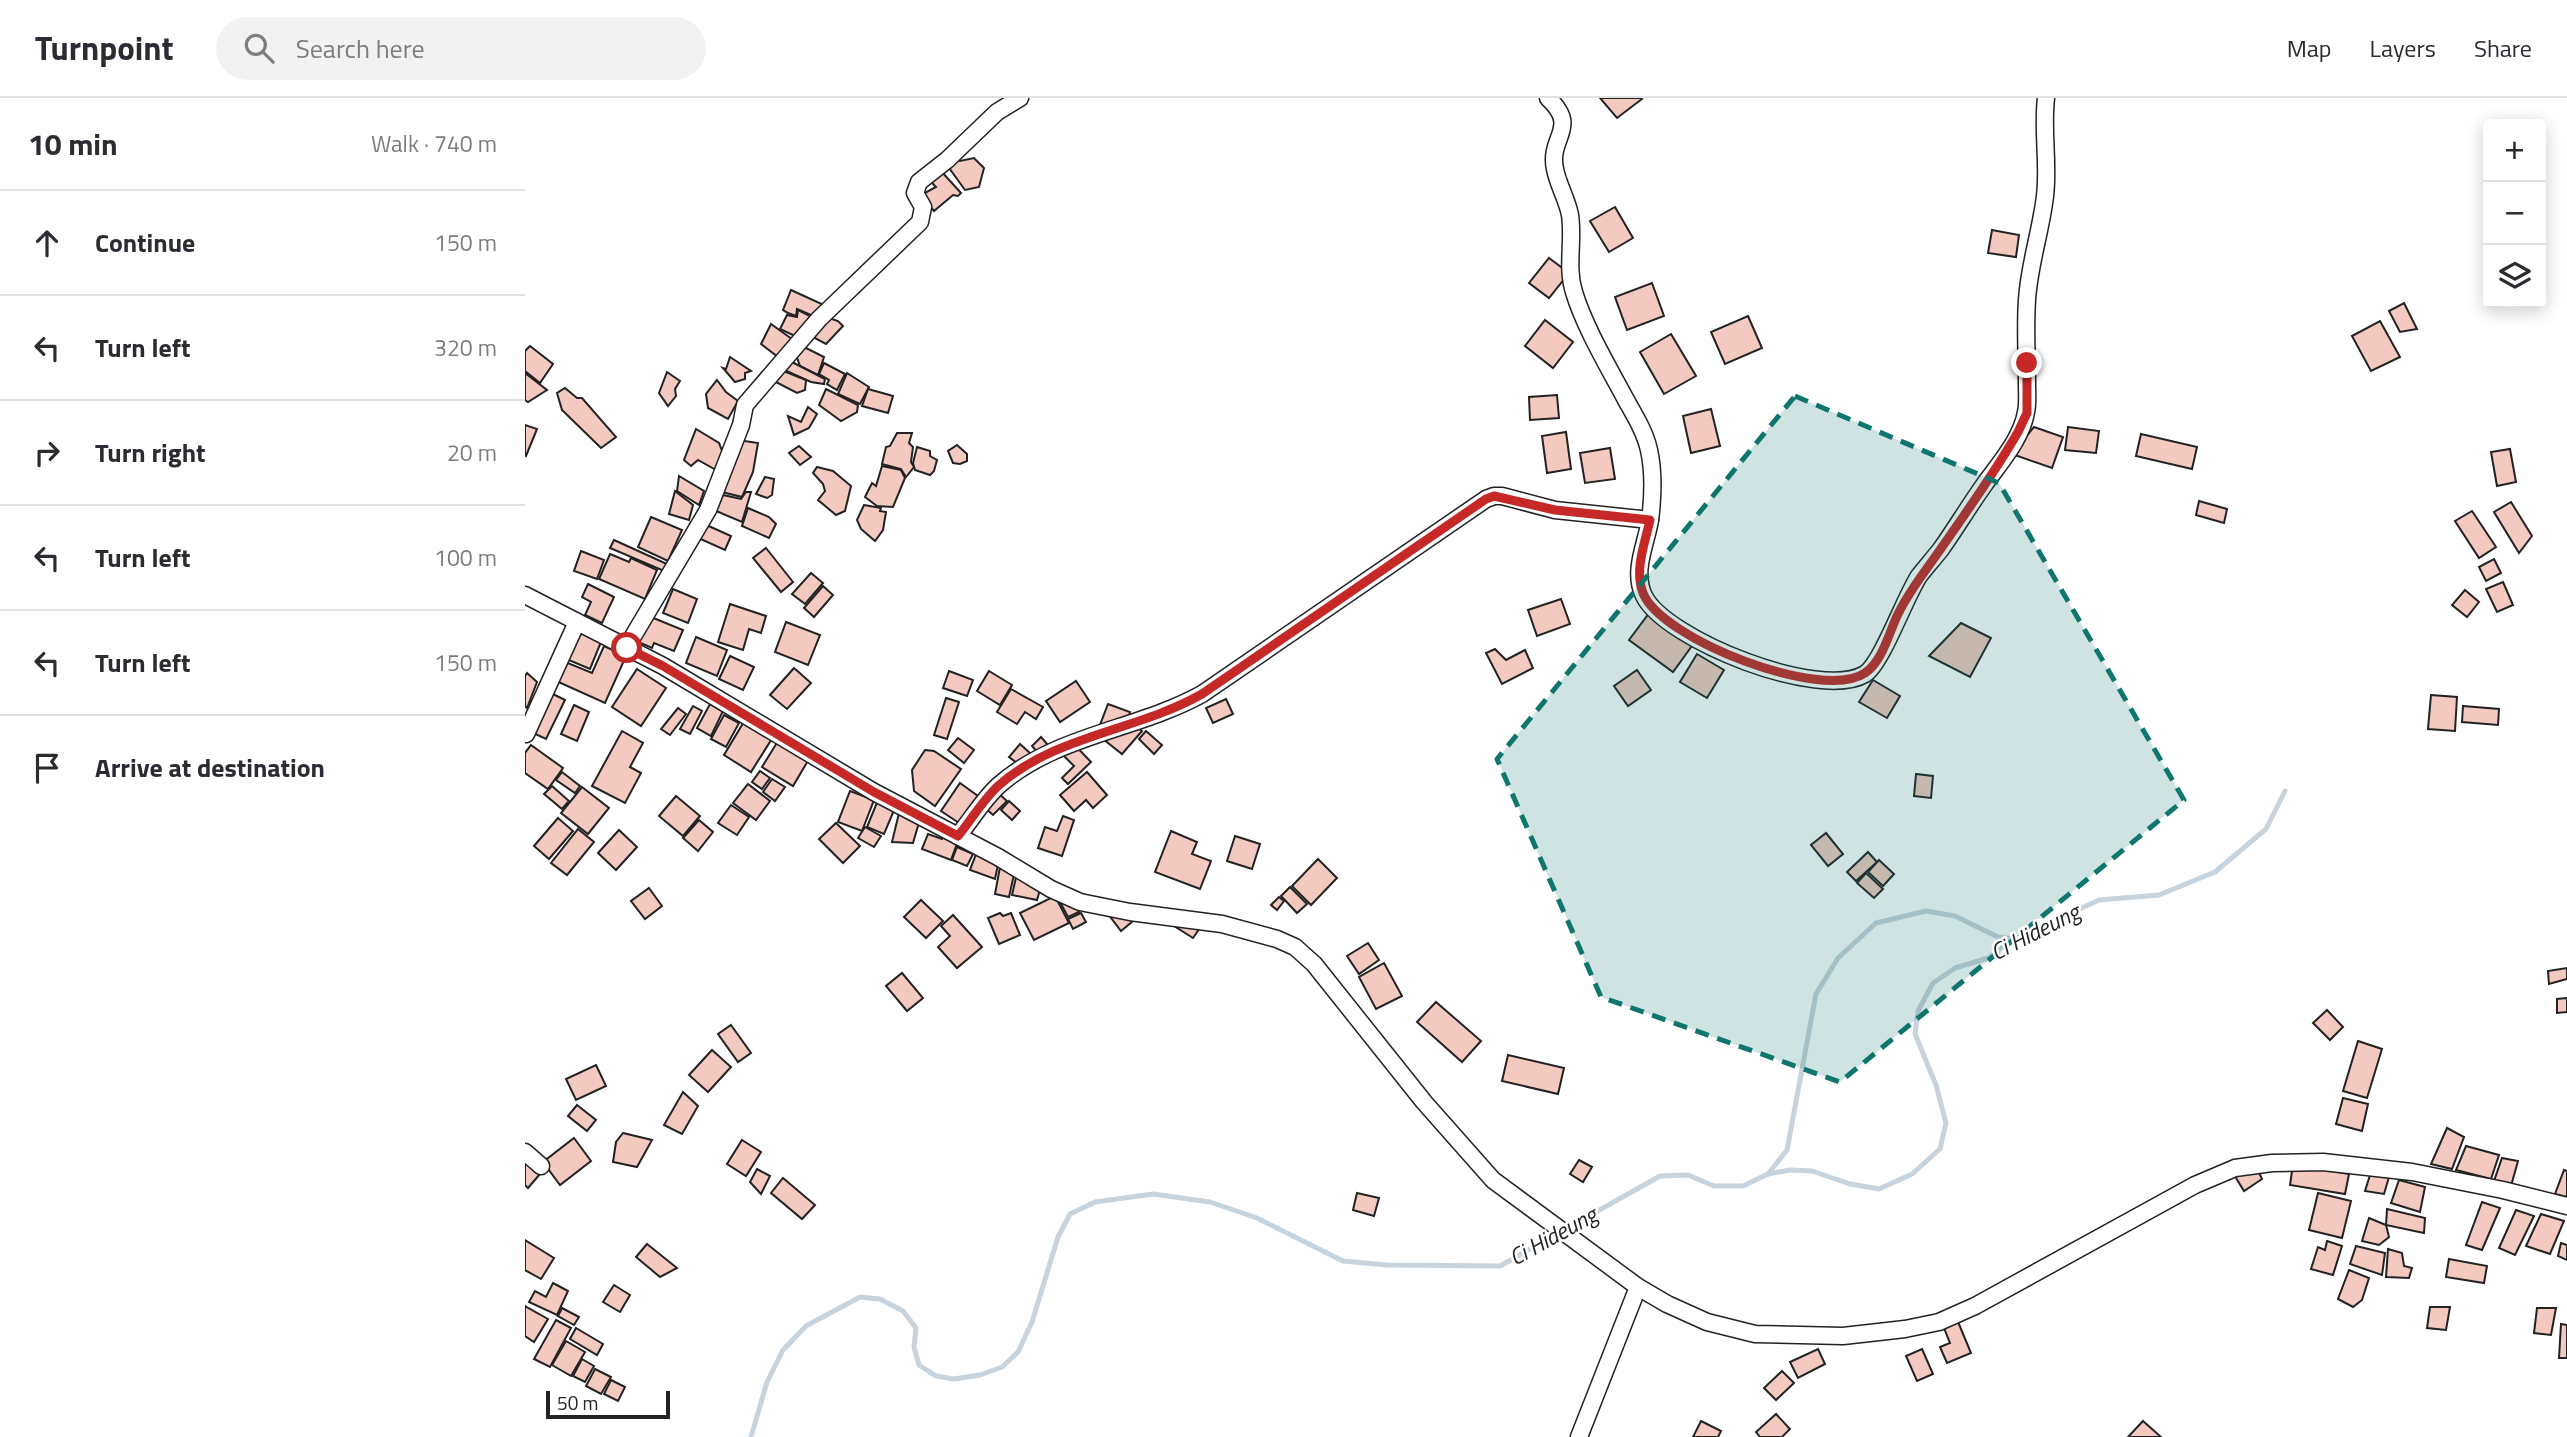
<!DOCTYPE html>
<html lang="en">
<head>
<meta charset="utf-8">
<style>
  :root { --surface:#fff; --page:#f2f2f3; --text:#2b2b33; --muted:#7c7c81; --line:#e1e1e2 }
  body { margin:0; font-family:"Titillium Web",sans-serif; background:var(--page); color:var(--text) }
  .controls { position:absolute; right:21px; top:21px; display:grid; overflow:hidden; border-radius:7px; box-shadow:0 4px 18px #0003 }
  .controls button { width:63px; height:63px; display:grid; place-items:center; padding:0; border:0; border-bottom:2px solid var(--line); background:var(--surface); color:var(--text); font:35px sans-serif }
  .scale { position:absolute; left:21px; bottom:18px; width:124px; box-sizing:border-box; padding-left:7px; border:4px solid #222; border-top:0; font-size:19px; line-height:24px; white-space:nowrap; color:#222; -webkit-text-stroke:5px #fff; paint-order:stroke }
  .stop { position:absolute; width:21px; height:21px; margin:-16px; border:5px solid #c62828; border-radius:50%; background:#fff }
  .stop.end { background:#c62828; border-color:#fff; box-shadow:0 2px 7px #0008 }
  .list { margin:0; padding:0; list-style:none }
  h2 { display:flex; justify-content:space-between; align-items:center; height:91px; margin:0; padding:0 28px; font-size:30px }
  h2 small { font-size:23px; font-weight:400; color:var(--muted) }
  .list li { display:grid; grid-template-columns:46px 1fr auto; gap:21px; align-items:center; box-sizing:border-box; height:105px; padding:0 28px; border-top:2px solid var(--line) }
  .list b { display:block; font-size:26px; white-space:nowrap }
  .list em { font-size:23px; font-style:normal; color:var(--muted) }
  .icon { flex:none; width:38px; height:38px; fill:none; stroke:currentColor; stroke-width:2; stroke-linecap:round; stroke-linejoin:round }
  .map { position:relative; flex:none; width:2042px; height:1339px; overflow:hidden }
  header { display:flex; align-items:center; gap:42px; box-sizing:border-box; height:98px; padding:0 35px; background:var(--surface); border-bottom:2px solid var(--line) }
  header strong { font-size:33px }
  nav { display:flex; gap:38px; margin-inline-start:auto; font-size:24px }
  .search { width:490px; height:63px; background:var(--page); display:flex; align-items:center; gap:18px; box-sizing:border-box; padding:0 24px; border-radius:38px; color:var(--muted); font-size:26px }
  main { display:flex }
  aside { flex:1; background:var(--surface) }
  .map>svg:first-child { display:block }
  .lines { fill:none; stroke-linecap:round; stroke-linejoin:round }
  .stream { stroke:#c7d3dd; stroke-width:5 }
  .building { fill:#f3c9c0; stroke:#222; stroke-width:2 }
  .street-casing { stroke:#222; stroke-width:19 }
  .street { stroke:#fff; stroke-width:16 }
  .route { stroke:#c62828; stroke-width:9 }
  .marked { fill:#0f766e; fill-opacity:0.2; stroke:#0f766e; stroke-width:5; stroke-dasharray:14 9; stroke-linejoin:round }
  .labels { text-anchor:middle; stroke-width:5; stroke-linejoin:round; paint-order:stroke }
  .water-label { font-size:23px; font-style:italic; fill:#222; stroke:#fff }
</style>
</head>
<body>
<header>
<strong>Turnpoint</strong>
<div class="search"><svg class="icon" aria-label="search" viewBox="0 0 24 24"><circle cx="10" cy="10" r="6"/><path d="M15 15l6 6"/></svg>Search here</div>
<nav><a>Map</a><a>Layers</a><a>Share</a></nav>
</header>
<main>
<aside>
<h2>10 min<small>Walk · 740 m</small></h2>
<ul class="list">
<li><svg class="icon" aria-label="ahead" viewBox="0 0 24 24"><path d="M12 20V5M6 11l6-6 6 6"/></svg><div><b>Continue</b></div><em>150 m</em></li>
<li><svg class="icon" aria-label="left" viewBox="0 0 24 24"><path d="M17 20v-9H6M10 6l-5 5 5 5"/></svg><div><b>Turn left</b></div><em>320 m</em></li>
<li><svg class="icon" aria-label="right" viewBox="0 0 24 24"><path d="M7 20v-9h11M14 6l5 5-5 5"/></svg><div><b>Turn right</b></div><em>20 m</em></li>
<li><svg class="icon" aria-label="left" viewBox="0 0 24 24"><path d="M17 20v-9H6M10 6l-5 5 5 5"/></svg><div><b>Turn left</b></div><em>100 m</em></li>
<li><svg class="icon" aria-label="left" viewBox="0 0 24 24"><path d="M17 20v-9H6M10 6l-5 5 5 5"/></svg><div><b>Turn left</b></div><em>150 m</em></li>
<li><svg class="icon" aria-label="arrive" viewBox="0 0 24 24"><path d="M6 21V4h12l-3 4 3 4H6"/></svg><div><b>Arrive at destination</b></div></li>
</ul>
</aside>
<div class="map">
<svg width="2042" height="1339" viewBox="0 0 2042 1339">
  <rect width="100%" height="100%" fill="#fff"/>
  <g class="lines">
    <!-- stream -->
    <g class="stream">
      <polyline points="1243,1076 1262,1052 1291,896 1313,860 1351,825 1401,813 1430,818 1473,839 1490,841"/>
      <polyline points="226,1339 242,1284 258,1252 281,1228 335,1199 355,1201 378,1213 391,1230 389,1249 394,1267 411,1278 429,1281 455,1277 477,1269 493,1254 507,1224 533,1139 545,1116 570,1104 628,1096 685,1104 732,1120 818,1163 862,1167 975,1168 1135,1078 1163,1077 1189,1088 1218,1088 1243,1076 1265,1072 1287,1073 1325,1086 1354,1091 1387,1076 1415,1051 1421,1025 1411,987 1390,936 1393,913 1408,885 1430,870 1463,860 1490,841 1574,802 1634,797 1690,774 1741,731 1760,693"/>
    </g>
  </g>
  <!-- building -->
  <g class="building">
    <polygon points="1075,0 1116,0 1117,1 1092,20"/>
    <polygon points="430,59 435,63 449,60 459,70 454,89 440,92 422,67"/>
    <polygon points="416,73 436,95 433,98 428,97 409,113 396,97 411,89 405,83"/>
    <polygon points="1090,109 1108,140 1084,154 1065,123"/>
    <polygon points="1467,132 1494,137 1491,159 1463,155"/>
    <polygon points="1024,160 1044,175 1024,200 1004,185"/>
    <polygon points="1127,185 1139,218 1102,232 1090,199"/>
    <polygon points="266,192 299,207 288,218 272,211 271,218 263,215 258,212"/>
    <polygon points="1879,205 1892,231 1875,234 1864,213"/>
    <polygon points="273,212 287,219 270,238 255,231 262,217 272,219"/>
    <polygon points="298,218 313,223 318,228 301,246 284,237"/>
    <polygon points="1223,218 1237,250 1200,266 1186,234"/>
    <polygon points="1020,222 1048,244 1028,270 1000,248"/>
    <polygon points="1855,223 1875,259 1846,273 1827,238"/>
    <polygon points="246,226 271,244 257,262 236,246"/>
    <polygon points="1146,236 1171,278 1139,296 1115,254"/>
    <polygon points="5,248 28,266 15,285 0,273 0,253"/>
    <polygon points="279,249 299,259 293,277 275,268 271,257"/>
    <polygon points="205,259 226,273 220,275 220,281 210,284 198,270 201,271"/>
    <polygon points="267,264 300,281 299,286 286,284 257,271 263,270"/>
    <polygon points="299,265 320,276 312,292 302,286 304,282 294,276"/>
    <polygon points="256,272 281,282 280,292 272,295 249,283"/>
    <polygon points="142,274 155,283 150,291 151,298 143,308 134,295"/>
    <polygon points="0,275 22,292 3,304 0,302"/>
    <polygon points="322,275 344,289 335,306 313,296"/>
    <polygon points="192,282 201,294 213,303 203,321 183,310 181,296"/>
    <polygon points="40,290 52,300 57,300 91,339 76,350 37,312 32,295"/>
    <polygon points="301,291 333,307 332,314 316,323 294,307"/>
    <polygon points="343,291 368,298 363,315 337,308"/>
    <polygon points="1032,297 1034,320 1005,322 1004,299"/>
    <polygon points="283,309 292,316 284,330 269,337 263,318 276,324"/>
    <polygon points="1186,311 1195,348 1166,355 1158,318"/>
    <polygon points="0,327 12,331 1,358 0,357"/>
    <polygon points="1509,329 1538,339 1527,370 1487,356"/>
    <polygon points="1543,329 1574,333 1571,355 1540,352"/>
    <polygon points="171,331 194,345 199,358 191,372 173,362 166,368 159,362"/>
    <polygon points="1041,334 1046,371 1022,375 1017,338"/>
    <polygon points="372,335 387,335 384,345 388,349 386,364 389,369 381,379 376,371 357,366 361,349 365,348"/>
    <polygon points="1616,336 1672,349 1667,371 1611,358"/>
    <polygon points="213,342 233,345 228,374 217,399 189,392"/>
    <polygon points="432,347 442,356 442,363 435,366 428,365 423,353"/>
    <polygon points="274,348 286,359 275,367 264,355"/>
    <polygon points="392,349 405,353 405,358 412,362 409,373 405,377 390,372 388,365"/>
    <polygon points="1085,350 1090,381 1060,385 1055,355"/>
    <polygon points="1985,351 1991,384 1972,388 1966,354"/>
    <polygon points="357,368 376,372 380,380 368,409 352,408 340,399 347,385 351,388"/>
    <polygon points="292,369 308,373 326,388 320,413 311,417 293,402 300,393 298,386 288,375"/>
    <polygon points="154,378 179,393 174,407 152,393"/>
    <polygon points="240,379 249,381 247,397 242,400 231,396"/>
    <polygon points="150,393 168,407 164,422 144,416"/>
    <polygon points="221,394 226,394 217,424 191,413 198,397 216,401"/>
    <polygon points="1674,403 1702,411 1699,425 1671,417"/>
    <polygon points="1986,404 2007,438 1994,455 1969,414"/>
    <polygon points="339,407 356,410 355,413 361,414 358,432 350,443 336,431 332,422"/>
    <polygon points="223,410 244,419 251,426 244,440 217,428"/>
    <polygon points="1947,413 1971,449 1954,460 1930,423"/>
    <polygon points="126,419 157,432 143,463 113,449"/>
    <polygon points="177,425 206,438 200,452 171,439"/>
    <polygon points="89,442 142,466 139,473 85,450"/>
    <polygon points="241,450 268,484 256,494 228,460"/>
    <polygon points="56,453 79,462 72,481 49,473"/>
    <polygon points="85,456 104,464 106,460 132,472 120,501 74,481"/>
    <polygon points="1969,461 1976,475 1961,483 1954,469"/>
    <polygon points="286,475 298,485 280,506 267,496"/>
    <polygon points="1978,484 1988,507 1972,514 1961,491"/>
    <polygon points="63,486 89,499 77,525 60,517 66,504 57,499"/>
    <polygon points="298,488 308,497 289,519 279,510"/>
    <polygon points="148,491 172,501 163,525 138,515"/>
    <polygon points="1940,492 1954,504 1942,519 1927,507"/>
    <polygon points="1036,501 1045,526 1012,538 1003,512"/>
    <polygon points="205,506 241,518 236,535 224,531 218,552 193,544"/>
    <polygon points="1125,514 1169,545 1148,574 1104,542"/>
    <polygon points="121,517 158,532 149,553 129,545 127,550 111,543"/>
    <polygon points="261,524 295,537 283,567 250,554"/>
    <polygon points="1436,525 1466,540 1445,579 1404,558"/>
    <polygon points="51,533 76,544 65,571 39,560"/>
    <polygon points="171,539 202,552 192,578 161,565"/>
    <polygon points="79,548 101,558 80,605 29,582 38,563 67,575"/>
    <polygon points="970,551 981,562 1000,552 1008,570 977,586 961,555"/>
    <polygon points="1172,556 1199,572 1182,600 1155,584"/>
    <polygon points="205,558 229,569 218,592 194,581"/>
    <polygon points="269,570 286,585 262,611 245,597"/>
    <polygon points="112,571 141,590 116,628 87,609"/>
    <polygon points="1112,572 1126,592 1103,608 1089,588"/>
    <polygon points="424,573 448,582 442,598 418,590"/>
    <polygon points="464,573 487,587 475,607 452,593"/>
    <polygon points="2,575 12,584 2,610 0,608 0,578"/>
    <polygon points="1348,582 1375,598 1362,620 1334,604"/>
    <polygon points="551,583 565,604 535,624 521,603"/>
    <polygon points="486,591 518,609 511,621 500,614 492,626 472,614"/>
    <polygon points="24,594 40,602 21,641 4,633"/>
    <polygon points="1906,597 1932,599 1930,633 1903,631"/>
    <polygon points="421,600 434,604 422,641 409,637"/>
    <polygon points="701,601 708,616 688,625 681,610"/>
    <polygon points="185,606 198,613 186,638 172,630"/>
    <polygon points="583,606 605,614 602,624 573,632"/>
    <polygon points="49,607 64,614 52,643 36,636"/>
    <polygon points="168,608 177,613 165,636 155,631"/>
    <polygon points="1938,608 1974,611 1973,627 1937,624"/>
    <polygon points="153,610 161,616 145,637 136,631"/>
    <polygon points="199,617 214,625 201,649 186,641"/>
    <polygon points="220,622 248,639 226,674 199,657"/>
    <polygon points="610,627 617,633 597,656 578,641"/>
    <polygon points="97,633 118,645 105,669 116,675 100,705 67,688"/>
    <polygon points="621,633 637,647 629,656 614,641"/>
    <polygon points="516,639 523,647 514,656 507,648"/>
    <polygon points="433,640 449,652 439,665 423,652"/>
    <polygon points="545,642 566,664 543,686 537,680 549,668 534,653"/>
    <polygon points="253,643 284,661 268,688 237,669"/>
    <polygon points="495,646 506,656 496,668 484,659"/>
    <polygon points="6,647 38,670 23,691 0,675 0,655"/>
    <polygon points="400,652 409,653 436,671 410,708 389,693 387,672"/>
    <polygon points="235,673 245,680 237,691 227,684"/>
    <polygon points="37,674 55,688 50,695 31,682"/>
    <polygon points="562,674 582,697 568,710 561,702 549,713 535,697"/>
    <polygon points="1391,676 1408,678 1406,700 1389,698"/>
    <polygon points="247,681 260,689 250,703 238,694"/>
    <polygon points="435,685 453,698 434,725 416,713"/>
    <polygon points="223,686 245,703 231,722 208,705"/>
    <polygon points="27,688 44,703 37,711 19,696"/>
    <polygon points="57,689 84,710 63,736 36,715"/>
    <polygon points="325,693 349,702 337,733 313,724"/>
    <polygon points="473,695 482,703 468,717 459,709"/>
    <polygon points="151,698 175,718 158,738 134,718"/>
    <polygon points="353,702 370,710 359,736 342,729"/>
    <polygon points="484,703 495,713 487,722 476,712"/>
    <polygon points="206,707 224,719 212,737 193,725"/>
    <polygon points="375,711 395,721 388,745 367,744"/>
    <polygon points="538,718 549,722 537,758 513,750 520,729 532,733"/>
    <polygon points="33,720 48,733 24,761 9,748"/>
    <polygon points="174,722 188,734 173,753 158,740"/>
    <polygon points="311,725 335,748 318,765 294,741"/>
    <polygon points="340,729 356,738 349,749 333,740"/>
    <polygon points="53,731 69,744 42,777 26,765"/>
    <polygon points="94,732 112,749 91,772 73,755"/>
    <polygon points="646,733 672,744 667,756 686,763 675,791 630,774"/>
    <polygon points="419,735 434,740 426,762 397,751 403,736 417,741"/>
    <polygon points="1301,735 1318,756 1303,768 1286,747"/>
    <polygon points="710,738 735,746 727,771 702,763"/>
    <polygon points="432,749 448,756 442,768 427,762"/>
    <polygon points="453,751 474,762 470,781 445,772"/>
    <polygon points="1343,754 1352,764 1331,783 1322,774"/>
    <polygon points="793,761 812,780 786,807 767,788"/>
    <polygon points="1354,762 1369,776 1358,788 1343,774"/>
    <polygon points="475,769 490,772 484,799 470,796"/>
    <polygon points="492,775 516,788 512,802 487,797"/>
    <polygon points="1341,775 1358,791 1349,800 1332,785"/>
    <polygon points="765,789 782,806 772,815 756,798"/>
    <polygon points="124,790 137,808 120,821 106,803"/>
    <polygon points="530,798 544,825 509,842 495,815"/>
    <polygon points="754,799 759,803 752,812 746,807"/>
    <polygon points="396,802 418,823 401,840 379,819"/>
    <polygon points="534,802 549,805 554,814 543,819"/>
    <polygon points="580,812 614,818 596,833"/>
    <polygon points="475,815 478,818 486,815 495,837 474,846 463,820"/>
    <polygon points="556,815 561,824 548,831 543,821"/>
    <polygon points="428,817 457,849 432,870 413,849 425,838 416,828"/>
    <polygon points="646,826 677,827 668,840"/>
    <polygon points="843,845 854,862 834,876 822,858"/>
    <polygon points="859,865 877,898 851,911 834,879"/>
    <polygon points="2042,870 2042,881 2024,886 2023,873"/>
    <polygon points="377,875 398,900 382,913 361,888"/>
    <polygon points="2042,900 2042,914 2032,915 2032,901"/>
    <polygon points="911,904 956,943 937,964 892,924"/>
    <polygon points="1802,912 1818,929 1805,942 1788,925"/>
    <polygon points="206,927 226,955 213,964 193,936"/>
    <polygon points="1833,943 1857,951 1842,1000 1818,993"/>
    <polygon points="187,952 206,969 183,994 164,977"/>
    <polygon points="983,957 1039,970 1033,996 977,983"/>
    <polygon points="71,967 81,988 51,1002 41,981"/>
    <polygon points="158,994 173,1008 157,1036 139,1027"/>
    <polygon points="1818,1000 1843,1006 1837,1033 1811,1026"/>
    <polygon points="52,1007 71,1022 62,1033 43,1018"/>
    <polygon points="1922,1030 1939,1039 1927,1071 1906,1066"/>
    <polygon points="98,1035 127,1042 112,1069 88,1064 91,1044"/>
    <polygon points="49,1040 66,1063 35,1087 18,1064"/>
    <polygon points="217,1042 236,1054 221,1078 202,1066"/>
    <polygon points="1941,1048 1974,1057 1966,1081 1931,1072"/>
    <polygon points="1977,1060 1993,1063 1986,1088 1969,1083"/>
    <polygon points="1054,1062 1067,1069 1058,1084 1045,1076"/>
    <polygon points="0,1063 15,1076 3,1090 0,1087"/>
    <polygon points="1768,1066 1824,1076 1820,1096 1765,1087"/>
    <polygon points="1732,1070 1737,1081 1719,1093 1708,1075"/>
    <polygon points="232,1071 245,1078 236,1096 225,1084"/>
    <polygon points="2039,1072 2042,1073 2042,1099 2030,1096"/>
    <polygon points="1845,1077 1864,1079 1859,1096 1840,1093"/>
    <polygon points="258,1080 290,1107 277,1121 246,1095"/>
    <polygon points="1874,1082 1900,1089 1895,1114 1866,1105"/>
    <polygon points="832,1095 854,1100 849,1118 828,1112"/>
    <polygon points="1793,1095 1826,1103 1817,1140 1784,1132"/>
    <polygon points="1957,1104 1975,1110 1957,1152 1941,1147"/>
    <polygon points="1862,1111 1900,1120 1899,1135 1861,1127"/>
    <polygon points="1991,1112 2009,1118 1990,1157 1974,1150"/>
    <polygon points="2016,1116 2039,1123 2025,1156 2001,1148"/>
    <polygon points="1844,1120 1861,1127 1864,1139 1854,1147 1837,1143"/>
    <polygon points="0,1142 29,1160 16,1181 0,1172"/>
    <polygon points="1802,1143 1817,1148 1808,1177 1786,1171 1793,1149 1800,1152"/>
    <polygon points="2036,1145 2042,1147 2042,1162 2033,1158"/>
    <polygon points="122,1146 152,1170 135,1179 111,1159"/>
    <polygon points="1831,1148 1860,1155 1857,1177 1825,1166"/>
    <polygon points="1863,1151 1877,1155 1879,1168 1887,1170 1884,1180 1861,1179"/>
    <polygon points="1924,1161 1962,1168 1959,1185 1921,1179"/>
    <polygon points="1824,1172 1844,1180 1837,1202 1828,1209 1813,1201"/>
    <polygon points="28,1185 43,1193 32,1217 4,1204 10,1193 21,1199"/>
    <polygon points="89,1187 105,1197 95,1214 78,1204"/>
    <polygon points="0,1208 23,1221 9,1244 0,1238"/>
    <polygon points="1905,1209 1925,1209 1921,1232 1902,1230"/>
    <polygon points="37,1210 54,1219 49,1227 33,1218"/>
    <polygon points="2012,1210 2031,1210 2026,1237 2009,1235"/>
    <polygon points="1431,1219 1446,1255 1422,1265 1415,1249 1425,1245 1417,1225"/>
    <polygon points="31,1222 46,1230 25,1269 9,1261"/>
    <polygon points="2036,1226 2042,1227 2042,1260 2034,1260"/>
    <polygon points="51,1230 78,1246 72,1257 45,1241"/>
    <polygon points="41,1243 60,1254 46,1278 27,1267"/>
    <polygon points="1293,1251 1300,1266 1273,1280 1265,1264"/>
    <polygon points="1397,1251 1408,1276 1392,1283 1381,1258"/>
    <polygon points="57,1261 69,1268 60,1284 48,1278"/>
    <polygon points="70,1271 86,1279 76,1296 61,1288"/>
    <polygon points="1257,1273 1269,1285 1251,1302 1239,1290"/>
    <polygon points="86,1282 100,1289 93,1303 79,1296"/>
    <polygon points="1251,1316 1265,1331 1257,1339 1235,1339 1231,1334"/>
    <polygon points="1176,1323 1196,1333 1193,1339 1168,1339"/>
    <polygon points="1618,1323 1636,1339 1603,1339"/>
  </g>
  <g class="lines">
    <!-- street casing -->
    <g class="street-casing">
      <g id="street">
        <path d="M1023,0c32,30 0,39 7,71 3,16 12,30 15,46 4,26 -4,52 4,77 10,34 35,76 52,108 9,16 19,32 23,50 5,23 4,47 1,70 -4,25 -18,51 -6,76 22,44 176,105 221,78 17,-11 40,-77 54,-98 7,-9 15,-18 22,-27 15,-21 28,-43 43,-64 15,-21 38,-47 42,-73 2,-8 1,-19 1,-28 0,-28 -2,-56 0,-84 2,-35 14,-69 18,-104 4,-32 -3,-65 1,-98"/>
        <polyline points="0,497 138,568 349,694 473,759 526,791 555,804 605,814 697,826 752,841 770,849 789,866 899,1004 968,1082 1113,1189 1142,1206 1182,1224 1230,1236 1318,1238 1380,1231 1414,1224 1450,1208 1670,1087 1710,1070 1747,1065 1798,1064 1887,1074 1978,1092 2042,1108"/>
        <polyline points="101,550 183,412 216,327 220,307 294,221 395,124 398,109 390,95 394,84 422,62 472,14 495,0"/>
        <polyline points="1,636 52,524"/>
        <path d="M433,738c13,-16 25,-36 40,-50 57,-51 139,-56 204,-92l284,-195 8,-3h8l53,14 95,10"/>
        <polyline points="0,1054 16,1068"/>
        <polyline points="1054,1339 1113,1189"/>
      </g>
    </g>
    <!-- street -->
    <use href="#street" class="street"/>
  </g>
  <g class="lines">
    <!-- route -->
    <path class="route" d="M102,550l36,18 211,126 84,44c13,-16 25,-36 40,-50 57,-51 139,-55 204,-92l284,-195 8,-3 61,14 95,10c-5,23 -16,50 -7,73 18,46 179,109 222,80 18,-12 24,-41 33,-59 12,-25 29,-45 44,-67 26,-37 53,-75 76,-115l9,-19v-50"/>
  </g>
  <!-- marked area -->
  <path class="marked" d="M1270,298l204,87 185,317 -344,282 -239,-85 -104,-238z"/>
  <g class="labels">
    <!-- water labels -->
    <g class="water-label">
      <text transform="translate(1510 834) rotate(-27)" y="8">Ci Hideung</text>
      <text transform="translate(1028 1138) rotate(-29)" y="8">Ci Hideung</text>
    </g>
  </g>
</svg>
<div class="controls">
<button>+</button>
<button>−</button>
<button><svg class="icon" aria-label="layers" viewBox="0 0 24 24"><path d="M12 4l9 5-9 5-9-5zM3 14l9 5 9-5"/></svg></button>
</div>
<div class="scale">50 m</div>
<div class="stop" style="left:102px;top:550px"></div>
<div class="stop end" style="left:1502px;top:265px"></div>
</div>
</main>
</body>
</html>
